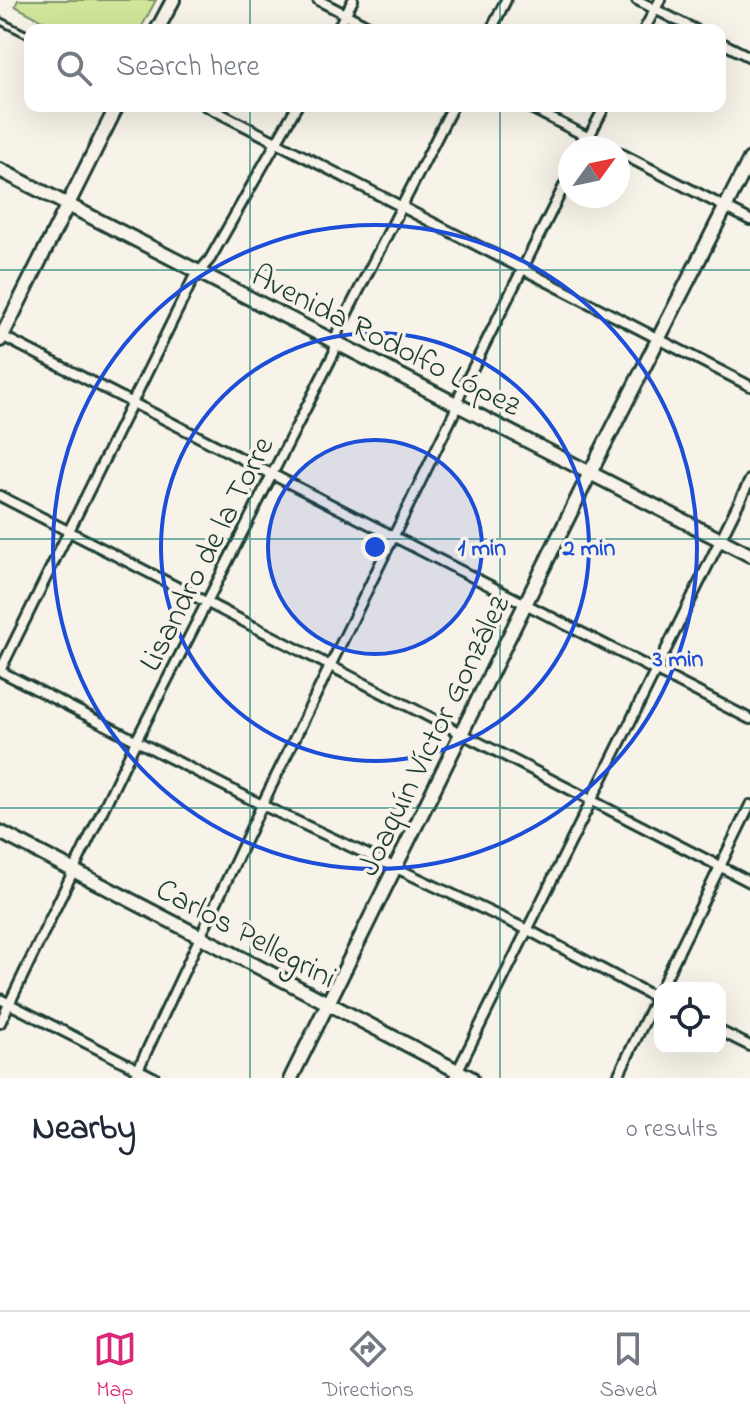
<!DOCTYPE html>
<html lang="en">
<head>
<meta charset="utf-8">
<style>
  :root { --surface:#fff; --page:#f6f6f7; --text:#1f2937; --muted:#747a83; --line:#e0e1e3; --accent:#db2777 }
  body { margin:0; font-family:"Indie Flower",sans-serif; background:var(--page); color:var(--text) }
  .controls { position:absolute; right:24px; bottom:24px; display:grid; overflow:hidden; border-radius:16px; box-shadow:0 8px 32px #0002 }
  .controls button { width:72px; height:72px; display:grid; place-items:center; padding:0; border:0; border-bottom:2px solid var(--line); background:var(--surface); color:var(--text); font:40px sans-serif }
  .compass { position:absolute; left:558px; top:136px; width:72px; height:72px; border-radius:50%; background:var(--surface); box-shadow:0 8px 32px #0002; rotate:57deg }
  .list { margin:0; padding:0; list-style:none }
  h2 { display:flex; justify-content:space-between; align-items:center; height:104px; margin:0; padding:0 32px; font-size:34px }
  h2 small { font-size:26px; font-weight:400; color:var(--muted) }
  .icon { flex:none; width:44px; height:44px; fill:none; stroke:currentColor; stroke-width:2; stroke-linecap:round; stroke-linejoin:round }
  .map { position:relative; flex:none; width:750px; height:1078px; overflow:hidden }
  .search { position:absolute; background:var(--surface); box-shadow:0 8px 32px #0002; left:24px; right:24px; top:24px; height:88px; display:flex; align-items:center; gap:20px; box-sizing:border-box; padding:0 28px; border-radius:16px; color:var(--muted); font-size:30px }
  .sheet { height:232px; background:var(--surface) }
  nav { display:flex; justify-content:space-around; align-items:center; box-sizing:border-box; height:112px; border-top:2px solid var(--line); background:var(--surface); font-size:22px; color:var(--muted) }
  nav a { display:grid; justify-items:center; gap:4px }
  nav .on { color:var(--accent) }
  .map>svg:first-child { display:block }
  .green { fill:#d1e69a; stroke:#789267; stroke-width:2 }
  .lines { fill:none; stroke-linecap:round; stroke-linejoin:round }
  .lane-casing { stroke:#1f3d34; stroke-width:10 }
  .street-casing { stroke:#1f3d34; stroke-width:14 }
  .secondary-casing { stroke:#1f3d34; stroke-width:18 }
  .lane { stroke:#f7f3e8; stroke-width:4 }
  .street { stroke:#f7f3e8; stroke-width:8 }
  .secondary { stroke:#f7f3e8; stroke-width:12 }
  .grid { fill:none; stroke:#0f766e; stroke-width:2; stroke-opacity:0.55 }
  .ring { fill:none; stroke:#1d4ed8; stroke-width:4 }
  .labels { text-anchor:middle; stroke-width:7; stroke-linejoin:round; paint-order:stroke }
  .street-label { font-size:32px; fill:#1f3d34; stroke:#f7f3e8 }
  .centre { fill:#1d4ed8; stroke:#f7f3e8; stroke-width:4 }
  .ring-label { font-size:24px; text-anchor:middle; font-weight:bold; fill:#1d4ed8; stroke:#f7f3e8; stroke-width:7; stroke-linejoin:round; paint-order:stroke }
</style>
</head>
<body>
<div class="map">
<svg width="750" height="1078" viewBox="0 0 750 1078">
  <rect width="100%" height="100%" fill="#f7f3e8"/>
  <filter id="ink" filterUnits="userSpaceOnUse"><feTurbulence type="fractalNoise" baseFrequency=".0125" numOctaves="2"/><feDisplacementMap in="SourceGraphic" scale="16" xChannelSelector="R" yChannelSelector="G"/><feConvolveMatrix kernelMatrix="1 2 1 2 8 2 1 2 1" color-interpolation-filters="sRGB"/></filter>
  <g filter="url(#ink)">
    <!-- green -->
    <polygon class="green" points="18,0 156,0 140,30 60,30 15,6"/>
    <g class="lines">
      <!-- lane casing -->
      <g class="lane-casing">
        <polyline id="lane" points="0,21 30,36"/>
      </g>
      <!-- street casing -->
      <g class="street-casing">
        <g id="street">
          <polyline points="318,0 376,30"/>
          <polyline points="637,0 696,30"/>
          <polyline points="337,30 353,0"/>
          <polyline points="491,30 506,0"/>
          <polyline points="644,30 660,0"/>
          <polyline points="720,42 750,57"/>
          <polyline points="206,106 750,386"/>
          <polyline points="527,106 609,148"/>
          <polyline points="583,148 605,106"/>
          <polyline points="618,152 750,220"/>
          <polyline points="0,335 750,719"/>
          <polyline points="0,496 750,882"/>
          <polyline points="0,671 262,805 528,930 660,1000"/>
          <polyline points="0,671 193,279 210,259 297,106"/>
          <polyline points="0,999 155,1078"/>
          <polyline points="0,1023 136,741 334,353 338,331 453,106"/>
          <polyline points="720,1031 750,1046"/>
          <polyline points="134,1078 262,805 454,413 460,394 570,174"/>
          <polyline points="454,1078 750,480"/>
          <polyline points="617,1078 750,805"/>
        </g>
      </g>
      <!-- secondary casing -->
      <g class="secondary-casing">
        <g id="secondary">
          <polyline points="157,30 173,0"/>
          <polyline points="0,170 750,555"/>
          <polyline points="0,340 117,106"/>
          <polyline points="0,832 471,1078"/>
          <polyline points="291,1078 590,473 750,159"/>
        </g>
      </g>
      <!-- lane -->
      <use href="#lane" class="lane"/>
      <!-- street -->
      <use href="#street" class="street"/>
      <!-- secondary -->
      <use href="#secondary" class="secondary"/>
    </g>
  </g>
  <!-- grid -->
  <path class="grid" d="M250,0v30M500,0v30M250,106v972M500,106v972M0,270h750M0,539h750M0,808h750"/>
  <!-- distance rings -->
  <circle cx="375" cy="547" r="107" fill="#1d4ed8" fill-opacity=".12"/>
  <g class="ring">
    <circle cx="375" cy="547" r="107"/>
    <circle cx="375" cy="547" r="214"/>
    <circle cx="375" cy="547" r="322"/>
  </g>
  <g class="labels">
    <!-- street labels -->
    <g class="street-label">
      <text transform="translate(387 339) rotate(27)" y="11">Avenida Rodolfo López</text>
      <text transform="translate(205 553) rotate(-63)" y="11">Lisandro de la Torre</text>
      <text transform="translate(432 735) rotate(-64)" y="11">Joaquín Víctor González</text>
      <text transform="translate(247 932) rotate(28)" y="11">Carlos Pellegrini</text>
    </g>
  </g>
  <circle cx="375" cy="547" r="12" class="centre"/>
  <g class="ring-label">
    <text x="482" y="555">1 min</text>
    <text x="589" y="555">2 min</text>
    <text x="678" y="666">3 min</text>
  </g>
</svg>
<div class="controls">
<button><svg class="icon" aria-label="locate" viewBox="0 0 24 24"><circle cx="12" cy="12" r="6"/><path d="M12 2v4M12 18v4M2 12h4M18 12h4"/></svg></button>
</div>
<svg class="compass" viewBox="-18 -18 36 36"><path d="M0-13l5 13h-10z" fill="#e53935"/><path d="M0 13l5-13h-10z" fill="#747a83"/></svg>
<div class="search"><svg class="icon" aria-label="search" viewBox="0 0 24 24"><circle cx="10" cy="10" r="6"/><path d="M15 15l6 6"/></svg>Search here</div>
</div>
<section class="sheet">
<h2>Nearby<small>0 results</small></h2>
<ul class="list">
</ul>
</section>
<nav>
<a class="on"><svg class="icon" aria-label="map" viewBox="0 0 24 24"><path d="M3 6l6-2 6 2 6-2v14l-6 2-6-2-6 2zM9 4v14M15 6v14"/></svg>Map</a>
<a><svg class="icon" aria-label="directions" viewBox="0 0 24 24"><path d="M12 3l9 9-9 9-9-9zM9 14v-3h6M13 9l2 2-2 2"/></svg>Directions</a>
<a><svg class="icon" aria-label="saved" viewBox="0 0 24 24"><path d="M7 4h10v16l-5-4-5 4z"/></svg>Saved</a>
</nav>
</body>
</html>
